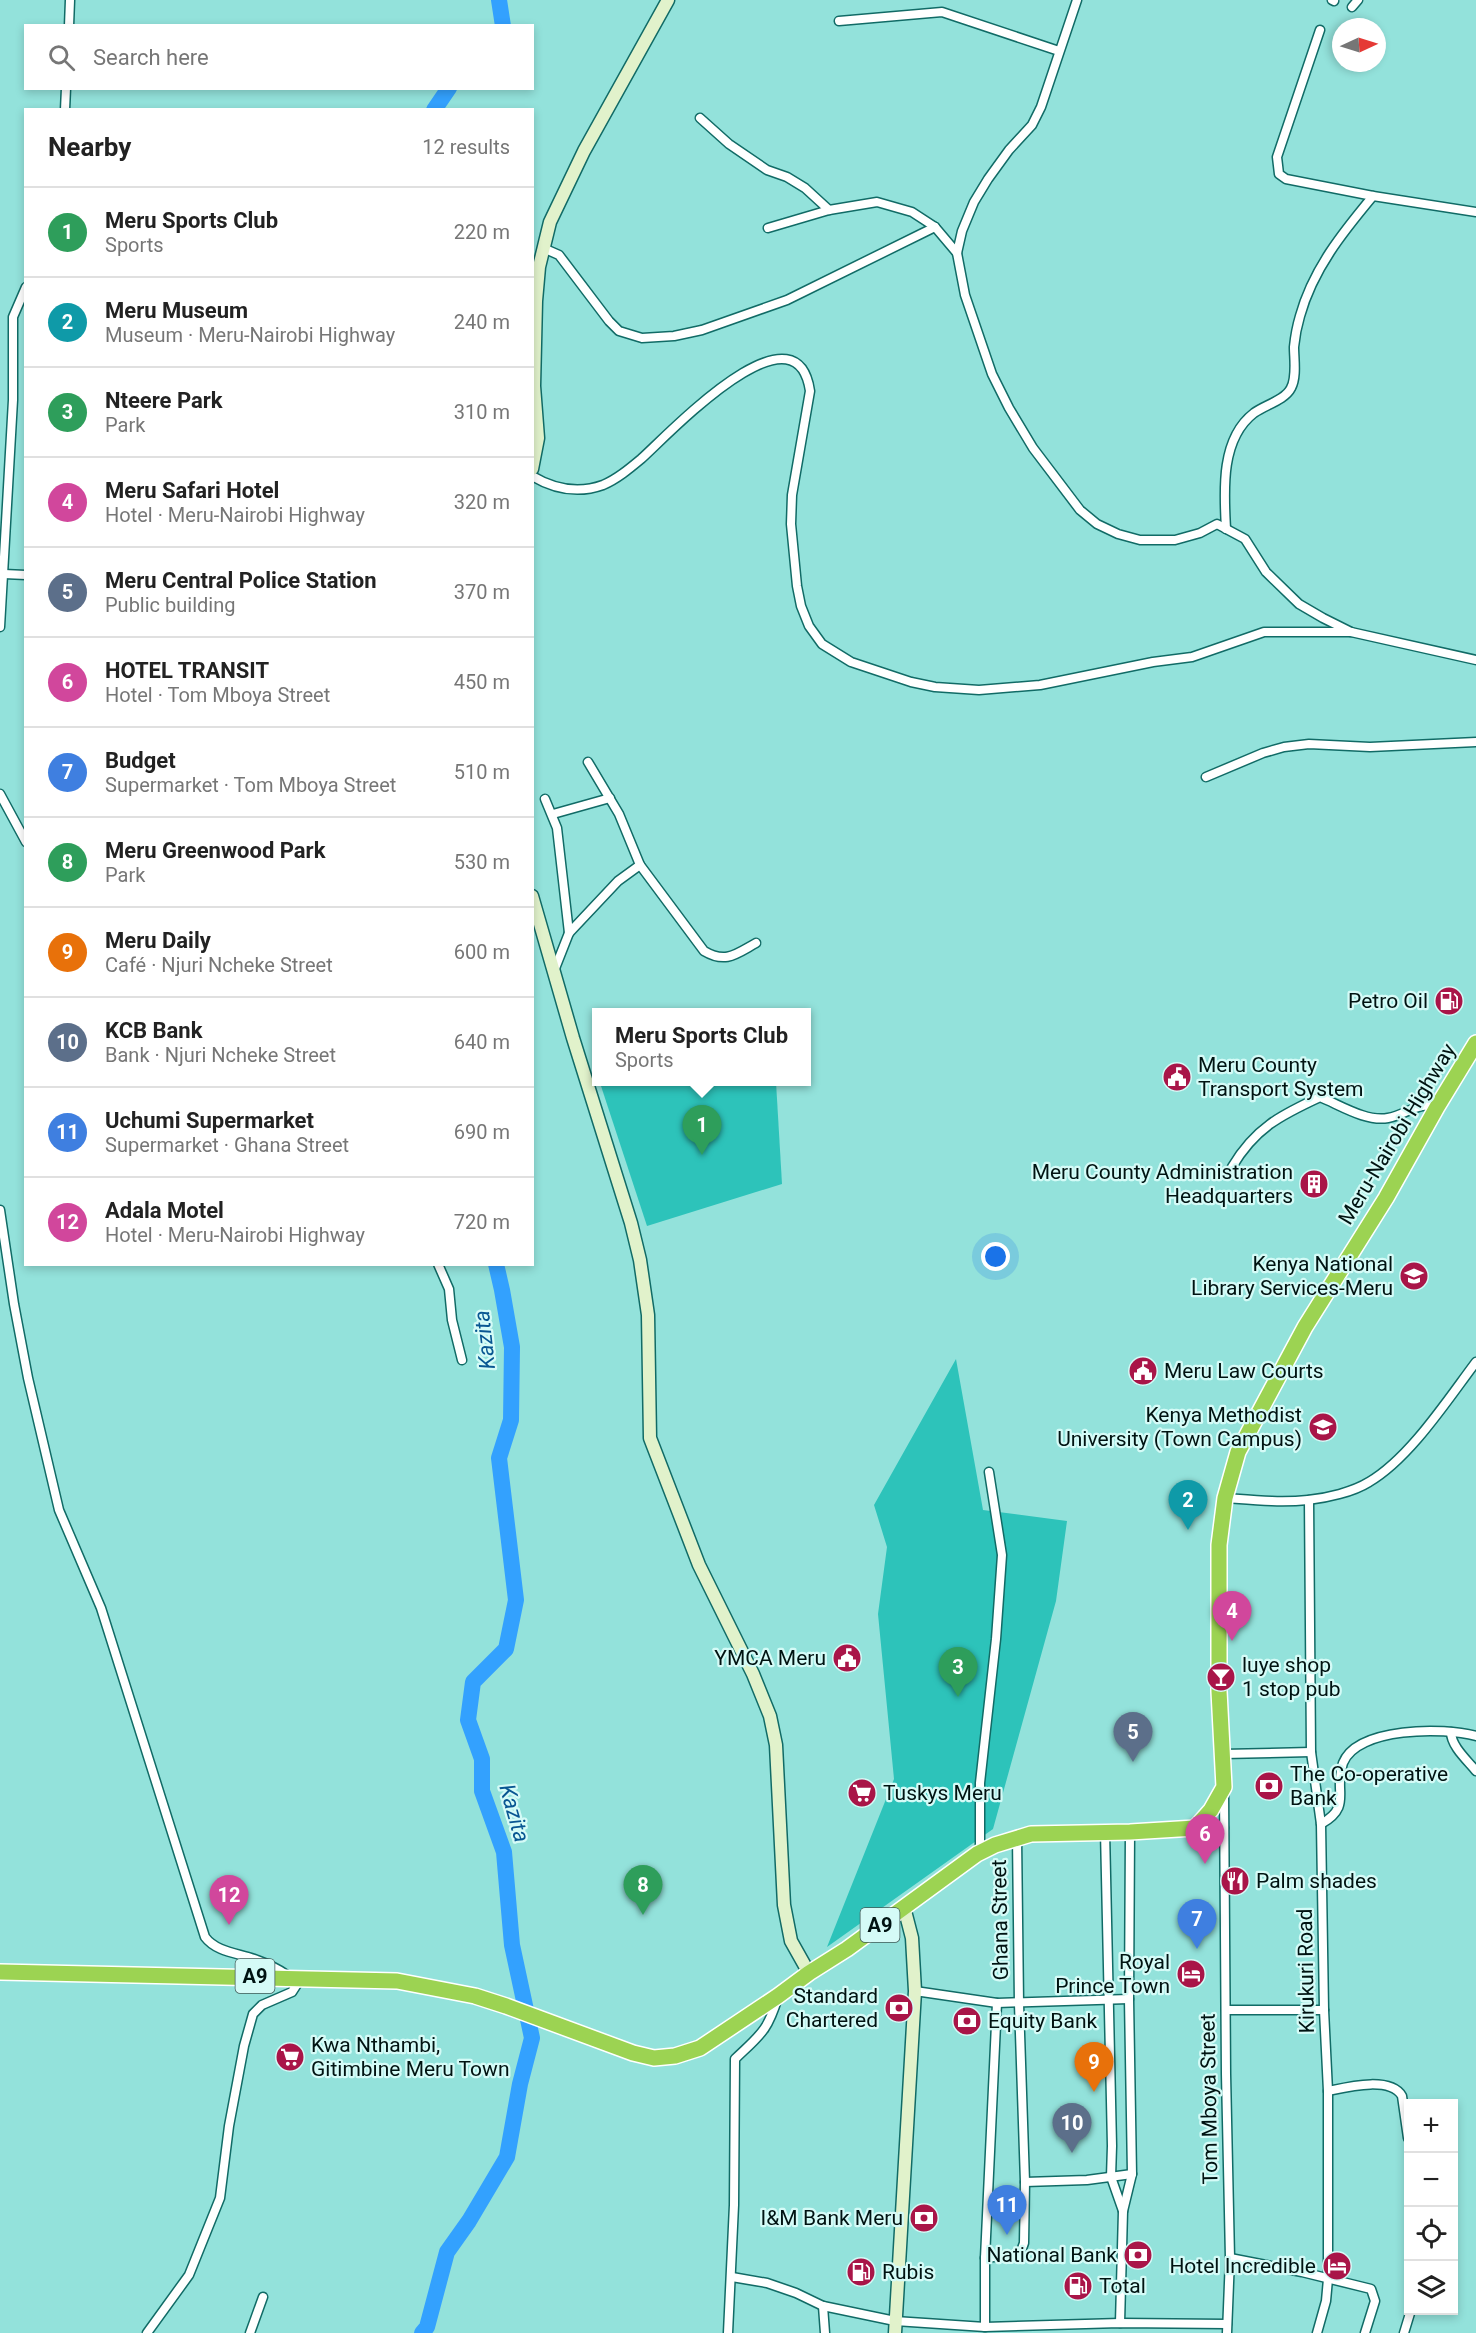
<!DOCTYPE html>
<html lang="en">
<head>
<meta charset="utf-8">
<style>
  :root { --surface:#fff; --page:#f2f2f2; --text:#222; --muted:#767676; --line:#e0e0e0; --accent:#1a73e8 }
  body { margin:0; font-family:Roboto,sans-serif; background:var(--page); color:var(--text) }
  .controls { position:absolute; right:18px; bottom:18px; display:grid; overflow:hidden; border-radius:0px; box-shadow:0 3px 9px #0003 }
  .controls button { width:54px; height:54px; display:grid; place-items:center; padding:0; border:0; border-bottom:2px solid var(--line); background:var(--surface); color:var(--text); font:30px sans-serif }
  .compass { position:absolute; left:1332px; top:18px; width:54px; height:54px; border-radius:50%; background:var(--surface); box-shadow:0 3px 9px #0003; rotate:86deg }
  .you { position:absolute; left:996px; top:1257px; width:21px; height:21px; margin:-15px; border:4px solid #fff; border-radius:50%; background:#1a73e8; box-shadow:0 0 0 9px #1a73e833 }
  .badge { display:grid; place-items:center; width:39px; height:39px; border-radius:50%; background:var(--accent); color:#fff; font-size:20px; font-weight:700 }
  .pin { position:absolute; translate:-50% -50px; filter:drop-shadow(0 2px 3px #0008) }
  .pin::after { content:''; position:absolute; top:32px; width:21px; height:18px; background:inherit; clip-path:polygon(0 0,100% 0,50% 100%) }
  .popup { position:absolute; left:592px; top:1008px; width:219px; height:78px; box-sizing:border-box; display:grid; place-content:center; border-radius:0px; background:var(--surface); filter:drop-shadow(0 2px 4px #0005); font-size:20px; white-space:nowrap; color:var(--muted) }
  .popup b { font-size:22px; color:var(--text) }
  .popup::after { content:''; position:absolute; left:50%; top:100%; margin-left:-12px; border:12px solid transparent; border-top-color:var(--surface) }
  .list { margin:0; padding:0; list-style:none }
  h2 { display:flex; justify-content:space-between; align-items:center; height:78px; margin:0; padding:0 24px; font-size:26px }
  h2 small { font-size:20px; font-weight:400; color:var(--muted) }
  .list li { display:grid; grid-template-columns:39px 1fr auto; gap:18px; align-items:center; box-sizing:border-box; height:90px; padding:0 24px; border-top:2px solid var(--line) }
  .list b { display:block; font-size:22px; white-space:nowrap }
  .list p { margin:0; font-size:20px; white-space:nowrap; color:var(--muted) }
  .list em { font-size:20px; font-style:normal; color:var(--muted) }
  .icon { flex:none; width:33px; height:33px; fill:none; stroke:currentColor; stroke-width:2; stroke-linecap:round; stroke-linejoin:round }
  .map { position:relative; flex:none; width:1476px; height:2333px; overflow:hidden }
  .search { position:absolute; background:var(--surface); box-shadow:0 3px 9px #0003; left:24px; top:24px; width:510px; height:66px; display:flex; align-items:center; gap:15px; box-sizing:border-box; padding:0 21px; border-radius:0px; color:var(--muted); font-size:22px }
  .panel { position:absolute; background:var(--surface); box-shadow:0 3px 9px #0003; left:24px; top:108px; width:510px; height:1158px; border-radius:0px }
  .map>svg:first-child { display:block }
  .green { fill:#2dc3ba }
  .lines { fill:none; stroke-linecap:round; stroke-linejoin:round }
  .river { stroke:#33a1fe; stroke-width:16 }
  .street-casing { stroke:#116b66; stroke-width:11 }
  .secondary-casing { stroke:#116b66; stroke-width:15 }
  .highway-casing { stroke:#fff; stroke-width:18 }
  .street { stroke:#fff; stroke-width:8 }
  .secondary { stroke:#e1f2cb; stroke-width:12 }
  .highway { stroke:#9cd352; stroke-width:15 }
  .labels { text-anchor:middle; stroke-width:4.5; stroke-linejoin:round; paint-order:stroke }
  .shield { fill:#d5fbf7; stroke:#405957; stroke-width:1.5 }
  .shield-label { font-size:20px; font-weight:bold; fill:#001312 }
  .poi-label { font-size:21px; fill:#001312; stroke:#d5fbf7; text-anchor:end }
  .street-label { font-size:21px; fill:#001312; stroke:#d5fbf7 }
  .water-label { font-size:22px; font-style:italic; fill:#085692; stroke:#d5fbf7 }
</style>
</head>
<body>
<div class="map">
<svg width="1476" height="2333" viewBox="0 0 1476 2333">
  <rect width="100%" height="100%" fill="#93e2db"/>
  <!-- green -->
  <g class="green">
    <polygon points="613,1082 776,1082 782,1184 647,1226 601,1086"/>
    <polygon points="956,1359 983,1510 1067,1521 1056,1601 993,1829 827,1947 894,1779 878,1614 887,1547 874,1505"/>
  </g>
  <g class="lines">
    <!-- river -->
    <g class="river">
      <polyline points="499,0 503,26"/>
      <polyline points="434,110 449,88"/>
      <polyline points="422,2333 427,2327 447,2252 469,2221 507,2157 520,2084 532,2038 512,1945 504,1852 482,1791 482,1759 468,1720 473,1682 506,1649 516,1600 499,1458 511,1420 512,1347 502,1290 496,1264"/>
    </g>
    <!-- street casing -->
    <g class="street-casing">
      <g id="street">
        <polyline points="1077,0 1041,107 1032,125 1009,150 988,179 974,202 962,231 957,253 965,295 992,374 1009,408 1033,448 1080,510 1097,524 1118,534 1140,540 1175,540 1200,533 1217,524 1245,539 1266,572 1299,604 1323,618 1351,632 1476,660"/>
        <polyline points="1332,0 1334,1"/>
        <polyline points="1352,7 1358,0"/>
        <polyline points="839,21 942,12 1059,51"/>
        <polyline points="69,26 70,0"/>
        <polyline points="1320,30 1277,157 1279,174 1286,179 1373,196 1476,212"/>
        <polyline points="65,110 66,88"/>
        <polyline points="700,118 729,144 767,170 787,177 805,188 829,210"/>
        <polyline points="768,228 829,210 877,202 912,212 935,227 957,253"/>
        <polyline points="543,248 559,255 609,321 619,331 642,338 674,336 702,330 787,300 935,227"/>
        <path d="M532,476c22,13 46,18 71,9 14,-6 26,-16 38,-26 24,-21 155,-162 169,-68l-18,104 -1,29 6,62 4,20 8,20 13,18 29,18 60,20 24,5 44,3 61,-5 113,-23 39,-5 72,-25h87"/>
        <path d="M1226,529c-2,-37 -6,-90 28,-116 11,-8 31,-13 37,-25 6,-11 3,-29 3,-41 1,-10 3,-21 6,-31 13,-47 43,-84 73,-120"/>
        <polyline points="4,574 26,575"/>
        <polyline points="0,627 13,400 13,317 26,287"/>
        <polyline points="1206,777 1263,753 1284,747 1309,744 1370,747 1476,742"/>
        <polyline points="0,794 26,842"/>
        <polyline points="545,799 557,828 569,933"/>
        <polyline points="553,814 610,798"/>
        <path d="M640,865l64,86c22,13 32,3 52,-8"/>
        <polyline points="554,971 569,933 618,881 640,865 619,814 588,762"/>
        <path d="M1232,1167c23,-39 49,-52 88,-70 20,8 46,25 68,21 18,-3 30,-17 49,-11"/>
        <path d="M0,1210l14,94 14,74 31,132 42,98 104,329c12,16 35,16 52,23 11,4 21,9 30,15"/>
        <polyline points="438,1264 449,1289 452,1320 462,1360"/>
        <path d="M1225,1498c27,2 55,5 83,2 19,-2 45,-8 61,-18 41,-24 79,-83 107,-120"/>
        <polyline points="1309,1500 1311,1752 1321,1824 1324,2010 1328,2091 1328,2279 1326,2301 1317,2333"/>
        <path d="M1451,1732c0,14 16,28 25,39"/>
        <polyline points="1223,1754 1311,1752"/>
        <polyline points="1224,1791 1226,2074 1230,2258 1227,2333"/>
        <path d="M1321,1824c32,-18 12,-33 22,-61 14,-36 101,-36 133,-27"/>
        <polyline points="1195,1828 1224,1828"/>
        <polyline points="1105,1831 1112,2146 1111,2177 1123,2211"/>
        <polyline points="980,1853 980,1783 996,1639 1002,1555 989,1472"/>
        <polyline points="915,1991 997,2003 1129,1999"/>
        <polyline points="1226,2010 1324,2010"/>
        <path d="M1328,2091c19,-4 62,-15 74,5l6,42"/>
        <polyline points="1025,2182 1087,2180 1132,2174"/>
        <polyline points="985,2258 1020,2254 1024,2243 1025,2182 1019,2004 1017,1837"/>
        <polyline points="1230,2258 1302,2272 1371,2289 1375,2301 1365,2333"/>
        <polyline points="732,2277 767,2283 796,2293 823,2306 895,2321 985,2327 1120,2323 1227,2324"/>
        <polyline points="823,2306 825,2333"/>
        <polyline points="1120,2323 1123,2211 1132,2174 1129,1999 1130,1832"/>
        <polyline points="985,2327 985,2258 997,2003"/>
        <polyline points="147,2333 189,2275 220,2198 229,2126 244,2046 253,2014 262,2005 292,1992 301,1978"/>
        <polyline points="250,2333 263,2297"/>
        <path d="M728,2333l6,-128 1,-146c26,-25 32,-27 43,-62"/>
        <polyline points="1404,2333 1411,2310"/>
      </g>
    </g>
    <!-- secondary casing -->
    <g class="secondary-casing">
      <g id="secondary">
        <polyline points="532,469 538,438 534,386 536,301 539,267 550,222 584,151 668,0"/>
        <polyline points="532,896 573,1038 631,1223 640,1260 648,1315 650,1438 699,1565 753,1674 770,1716 776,1745 784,1905 791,1941 809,1973"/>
        <polyline points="895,2333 915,1991 912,1938 904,1907"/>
      </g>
    </g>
    <!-- highway casing -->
    <g class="highway-casing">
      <polyline id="highway" points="0,1972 397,1981 475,1996 506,2006 633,2053 654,2058 675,2056 700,2048 778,1996 809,1973 847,1949 977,1854 995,1845 1031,1834 1130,1832 1195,1828 1211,1810 1224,1787 1219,1691 1219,1545 1225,1498 1238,1452 1305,1327 1386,1198 1437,1107 1476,1043"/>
    </g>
    <!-- street -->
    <use href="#street" class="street"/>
    <!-- secondary -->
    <use href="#secondary" class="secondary"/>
    <!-- highway -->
    <use href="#highway" class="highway"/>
  </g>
  <!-- icons -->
  <defs>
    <g id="fuel-disc" transform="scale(1.5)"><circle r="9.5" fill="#a91548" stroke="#d5fbf7"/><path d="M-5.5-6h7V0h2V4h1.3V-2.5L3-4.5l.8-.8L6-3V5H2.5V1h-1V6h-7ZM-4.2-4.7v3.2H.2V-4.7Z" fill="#fff"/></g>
    <g id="civic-disc" transform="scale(1.5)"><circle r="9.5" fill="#a91548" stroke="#d5fbf7"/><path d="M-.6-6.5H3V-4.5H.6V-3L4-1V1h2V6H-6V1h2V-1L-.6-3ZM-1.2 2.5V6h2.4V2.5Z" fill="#fff"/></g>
    <g id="building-disc" transform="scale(1.5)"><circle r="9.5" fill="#a91548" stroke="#d5fbf7"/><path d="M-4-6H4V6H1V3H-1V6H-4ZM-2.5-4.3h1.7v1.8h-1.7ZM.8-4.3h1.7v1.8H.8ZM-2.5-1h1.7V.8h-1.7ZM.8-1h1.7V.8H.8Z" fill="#fff"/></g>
    <g id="university-disc" transform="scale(1.5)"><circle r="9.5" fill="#a91548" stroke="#d5fbf7"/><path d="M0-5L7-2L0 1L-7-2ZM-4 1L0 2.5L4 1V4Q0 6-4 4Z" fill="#fff"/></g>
    <g id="bar-disc" transform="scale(1.5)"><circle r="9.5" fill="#a91548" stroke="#d5fbf7"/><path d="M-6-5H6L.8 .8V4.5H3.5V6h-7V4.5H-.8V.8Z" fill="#fff"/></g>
    <g id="bank-disc" transform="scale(1.5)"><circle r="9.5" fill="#a91548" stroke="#d5fbf7"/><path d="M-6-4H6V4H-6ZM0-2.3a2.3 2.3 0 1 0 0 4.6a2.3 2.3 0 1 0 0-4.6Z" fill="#fff"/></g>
    <g id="supermarket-disc" transform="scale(1.5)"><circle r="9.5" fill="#a91548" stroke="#d5fbf7"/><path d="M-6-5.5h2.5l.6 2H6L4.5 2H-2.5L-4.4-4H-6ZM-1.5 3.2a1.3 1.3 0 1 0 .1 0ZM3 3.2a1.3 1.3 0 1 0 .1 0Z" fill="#fff"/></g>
    <g id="restaurant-disc" transform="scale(1.5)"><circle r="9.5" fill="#a91548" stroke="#d5fbf7"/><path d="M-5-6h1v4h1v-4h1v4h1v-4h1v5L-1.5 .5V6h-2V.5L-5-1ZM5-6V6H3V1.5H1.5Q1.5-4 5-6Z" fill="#fff"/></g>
    <g id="hotel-disc" transform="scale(1.5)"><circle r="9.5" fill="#a91548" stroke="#d5fbf7"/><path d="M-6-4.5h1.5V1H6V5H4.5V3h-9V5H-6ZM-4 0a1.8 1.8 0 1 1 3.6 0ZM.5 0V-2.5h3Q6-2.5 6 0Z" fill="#fff"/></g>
  </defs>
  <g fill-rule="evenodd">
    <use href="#fuel-disc" x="1449" y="1001"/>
    <use href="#civic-disc" x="1177" y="1077"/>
    <use href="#building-disc" x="1314" y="1184"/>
    <use href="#university-disc" x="1414" y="1276"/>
    <use href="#civic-disc" x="1143" y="1371"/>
    <use href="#university-disc" x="1323" y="1427"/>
    <use href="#civic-disc" x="847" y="1658"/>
    <use href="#bar-disc" x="1221" y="1677"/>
    <use href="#bank-disc" x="1269" y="1786"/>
    <use href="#supermarket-disc" x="862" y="1793"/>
    <use href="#restaurant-disc" x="1235" y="1881"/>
    <use href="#hotel-disc" x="1191" y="1974"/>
    <use href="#bank-disc" x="899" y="2008"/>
    <use href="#bank-disc" x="967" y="2021"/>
    <use href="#supermarket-disc" x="290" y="2057"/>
    <use href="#bank-disc" x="924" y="2218"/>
    <use href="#bank-disc" x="1138" y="2255"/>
    <use href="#hotel-disc" x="1337" y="2266"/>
    <use href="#fuel-disc" x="861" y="2272"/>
    <use href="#fuel-disc" x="1078" y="2286"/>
  </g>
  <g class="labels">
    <!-- shield labels -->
    <g class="shield">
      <rect x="860.5" y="1908" width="39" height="34" rx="4.5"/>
      <rect x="235.5" y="1959" width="39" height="34" rx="4.5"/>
    </g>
    <g class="shield-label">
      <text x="880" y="1932">A9</text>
      <text x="255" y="1983">A9</text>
    </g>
    <!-- poi labels -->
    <g class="poi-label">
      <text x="1428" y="1008">Petro Oil</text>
      <text x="1198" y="1072" text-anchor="start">Meru County<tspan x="1198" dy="24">Transport System</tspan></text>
      <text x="1293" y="1179">Meru County Administration<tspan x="1293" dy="24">Headquarters</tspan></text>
      <text x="1393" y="1271">Kenya National<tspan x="1393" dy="24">Library Services-Meru</tspan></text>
      <text x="1164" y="1378" text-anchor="start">Meru Law Courts</text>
      <text x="1302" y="1422">Kenya Methodist<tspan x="1302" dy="24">University (Town Campus)</tspan></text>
      <text x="826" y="1665">YMCA Meru</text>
      <text x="1242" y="1672" text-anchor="start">luye shop<tspan x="1242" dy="24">1 stop pub</tspan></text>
      <text x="1290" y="1781" text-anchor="start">The Co-operative<tspan x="1290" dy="24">Bank</tspan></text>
      <text x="883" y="1800" text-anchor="start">Tuskys Meru</text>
      <text x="1256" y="1888" text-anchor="start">Palm shades</text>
      <text x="1170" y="1969">Royal<tspan x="1170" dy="24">Prince Town</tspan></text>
      <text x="878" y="2003">Standard<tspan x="878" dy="24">Chartered</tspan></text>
      <text x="988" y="2028" text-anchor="start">Equity Bank</text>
      <text x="311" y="2052" text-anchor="start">Kwa Nthambi,<tspan x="311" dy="24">Gitimbine Meru Town</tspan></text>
      <text x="903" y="2225">I&amp;M Bank Meru</text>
      <text x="1117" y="2262">National Bank</text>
      <text x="1316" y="2273">Hotel Incredible</text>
      <text x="882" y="2279" text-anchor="start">Rubis</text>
      <text x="1099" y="2293" text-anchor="start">Total</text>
    </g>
    <!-- street labels -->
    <g class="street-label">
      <text transform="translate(1397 1134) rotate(-59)" y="7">Meru-Nairobi Highway</text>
      <text transform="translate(1000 1920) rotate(-91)" y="7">Ghana Street</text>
      <text transform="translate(1306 1971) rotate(-91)" y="7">Kirukuri Road</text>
      <text transform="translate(1209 2099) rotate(-91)" y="7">Tom Mboya Street</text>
    </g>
    <!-- water labels -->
    <g class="water-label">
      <text transform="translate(484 1340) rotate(-96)" y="8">Kazita</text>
      <text transform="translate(515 1813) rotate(74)" y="8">Kazita</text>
    </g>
  </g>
</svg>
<div class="controls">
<button>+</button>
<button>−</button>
<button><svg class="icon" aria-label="locate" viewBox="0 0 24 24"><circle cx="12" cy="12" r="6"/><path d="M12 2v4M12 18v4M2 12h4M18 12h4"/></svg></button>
<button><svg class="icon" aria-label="layers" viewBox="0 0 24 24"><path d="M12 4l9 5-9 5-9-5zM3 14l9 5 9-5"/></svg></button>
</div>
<svg class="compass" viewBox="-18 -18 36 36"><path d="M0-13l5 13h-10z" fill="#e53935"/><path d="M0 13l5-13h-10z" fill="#767676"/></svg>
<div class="you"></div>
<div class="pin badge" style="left:702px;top:1155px;background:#2e9e5b">1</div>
<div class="popup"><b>Meru Sports Club</b>Sports</div>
<div class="pin badge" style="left:1188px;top:1530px;background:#0f9aa8">2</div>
<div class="pin badge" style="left:958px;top:1697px;background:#2e9e5b">3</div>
<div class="pin badge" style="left:1232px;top:1641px;background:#d1479c">4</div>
<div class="pin badge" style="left:1133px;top:1762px;background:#5c6f8a">5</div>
<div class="pin badge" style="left:1205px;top:1864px;background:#d1479c">6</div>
<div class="pin badge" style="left:1197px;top:1949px;background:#3f7fe0">7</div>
<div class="pin badge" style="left:643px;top:1915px;background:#2e9e5b">8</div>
<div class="pin badge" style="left:1094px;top:2092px;background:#e8710a">9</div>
<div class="pin badge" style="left:1072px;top:2153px;background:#5c6f8a">10</div>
<div class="pin badge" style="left:1007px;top:2235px;background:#3f7fe0">11</div>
<div class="pin badge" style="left:229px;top:1925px;background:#d1479c">12</div>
<div class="search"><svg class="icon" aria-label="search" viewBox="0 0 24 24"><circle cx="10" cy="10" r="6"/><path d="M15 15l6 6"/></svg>Search here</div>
<section class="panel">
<h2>Nearby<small>12 results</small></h2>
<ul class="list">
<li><span class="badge" style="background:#2e9e5b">1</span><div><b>Meru Sports Club</b><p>Sports</p></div><em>220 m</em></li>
<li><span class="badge" style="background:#0f9aa8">2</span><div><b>Meru Museum</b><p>Museum · Meru-Nairobi Highway</p></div><em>240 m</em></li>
<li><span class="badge" style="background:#2e9e5b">3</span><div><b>Nteere Park</b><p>Park</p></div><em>310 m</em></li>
<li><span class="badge" style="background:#d1479c">4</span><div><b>Meru Safari Hotel</b><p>Hotel · Meru-Nairobi Highway</p></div><em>320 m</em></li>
<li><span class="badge" style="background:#5c6f8a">5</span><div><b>Meru Central Police Station</b><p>Public building</p></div><em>370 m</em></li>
<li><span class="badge" style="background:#d1479c">6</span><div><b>HOTEL TRANSIT</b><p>Hotel · Tom Mboya Street</p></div><em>450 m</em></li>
<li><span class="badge" style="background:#3f7fe0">7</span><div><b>Budget</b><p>Supermarket · Tom Mboya Street</p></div><em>510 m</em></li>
<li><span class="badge" style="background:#2e9e5b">8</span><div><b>Meru Greenwood Park</b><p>Park</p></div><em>530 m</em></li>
<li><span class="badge" style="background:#e8710a">9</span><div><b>Meru Daily</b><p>Café · Njuri Ncheke Street</p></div><em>600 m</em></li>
<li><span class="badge" style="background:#5c6f8a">10</span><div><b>KCB Bank</b><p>Bank · Njuri Ncheke Street</p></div><em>640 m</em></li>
<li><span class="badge" style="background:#3f7fe0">11</span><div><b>Uchumi Supermarket</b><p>Supermarket · Ghana Street</p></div><em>690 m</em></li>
<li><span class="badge" style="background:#d1479c">12</span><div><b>Adala Motel</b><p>Hotel · Meru-Nairobi Highway</p></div><em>720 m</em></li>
</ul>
</section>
</div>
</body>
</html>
